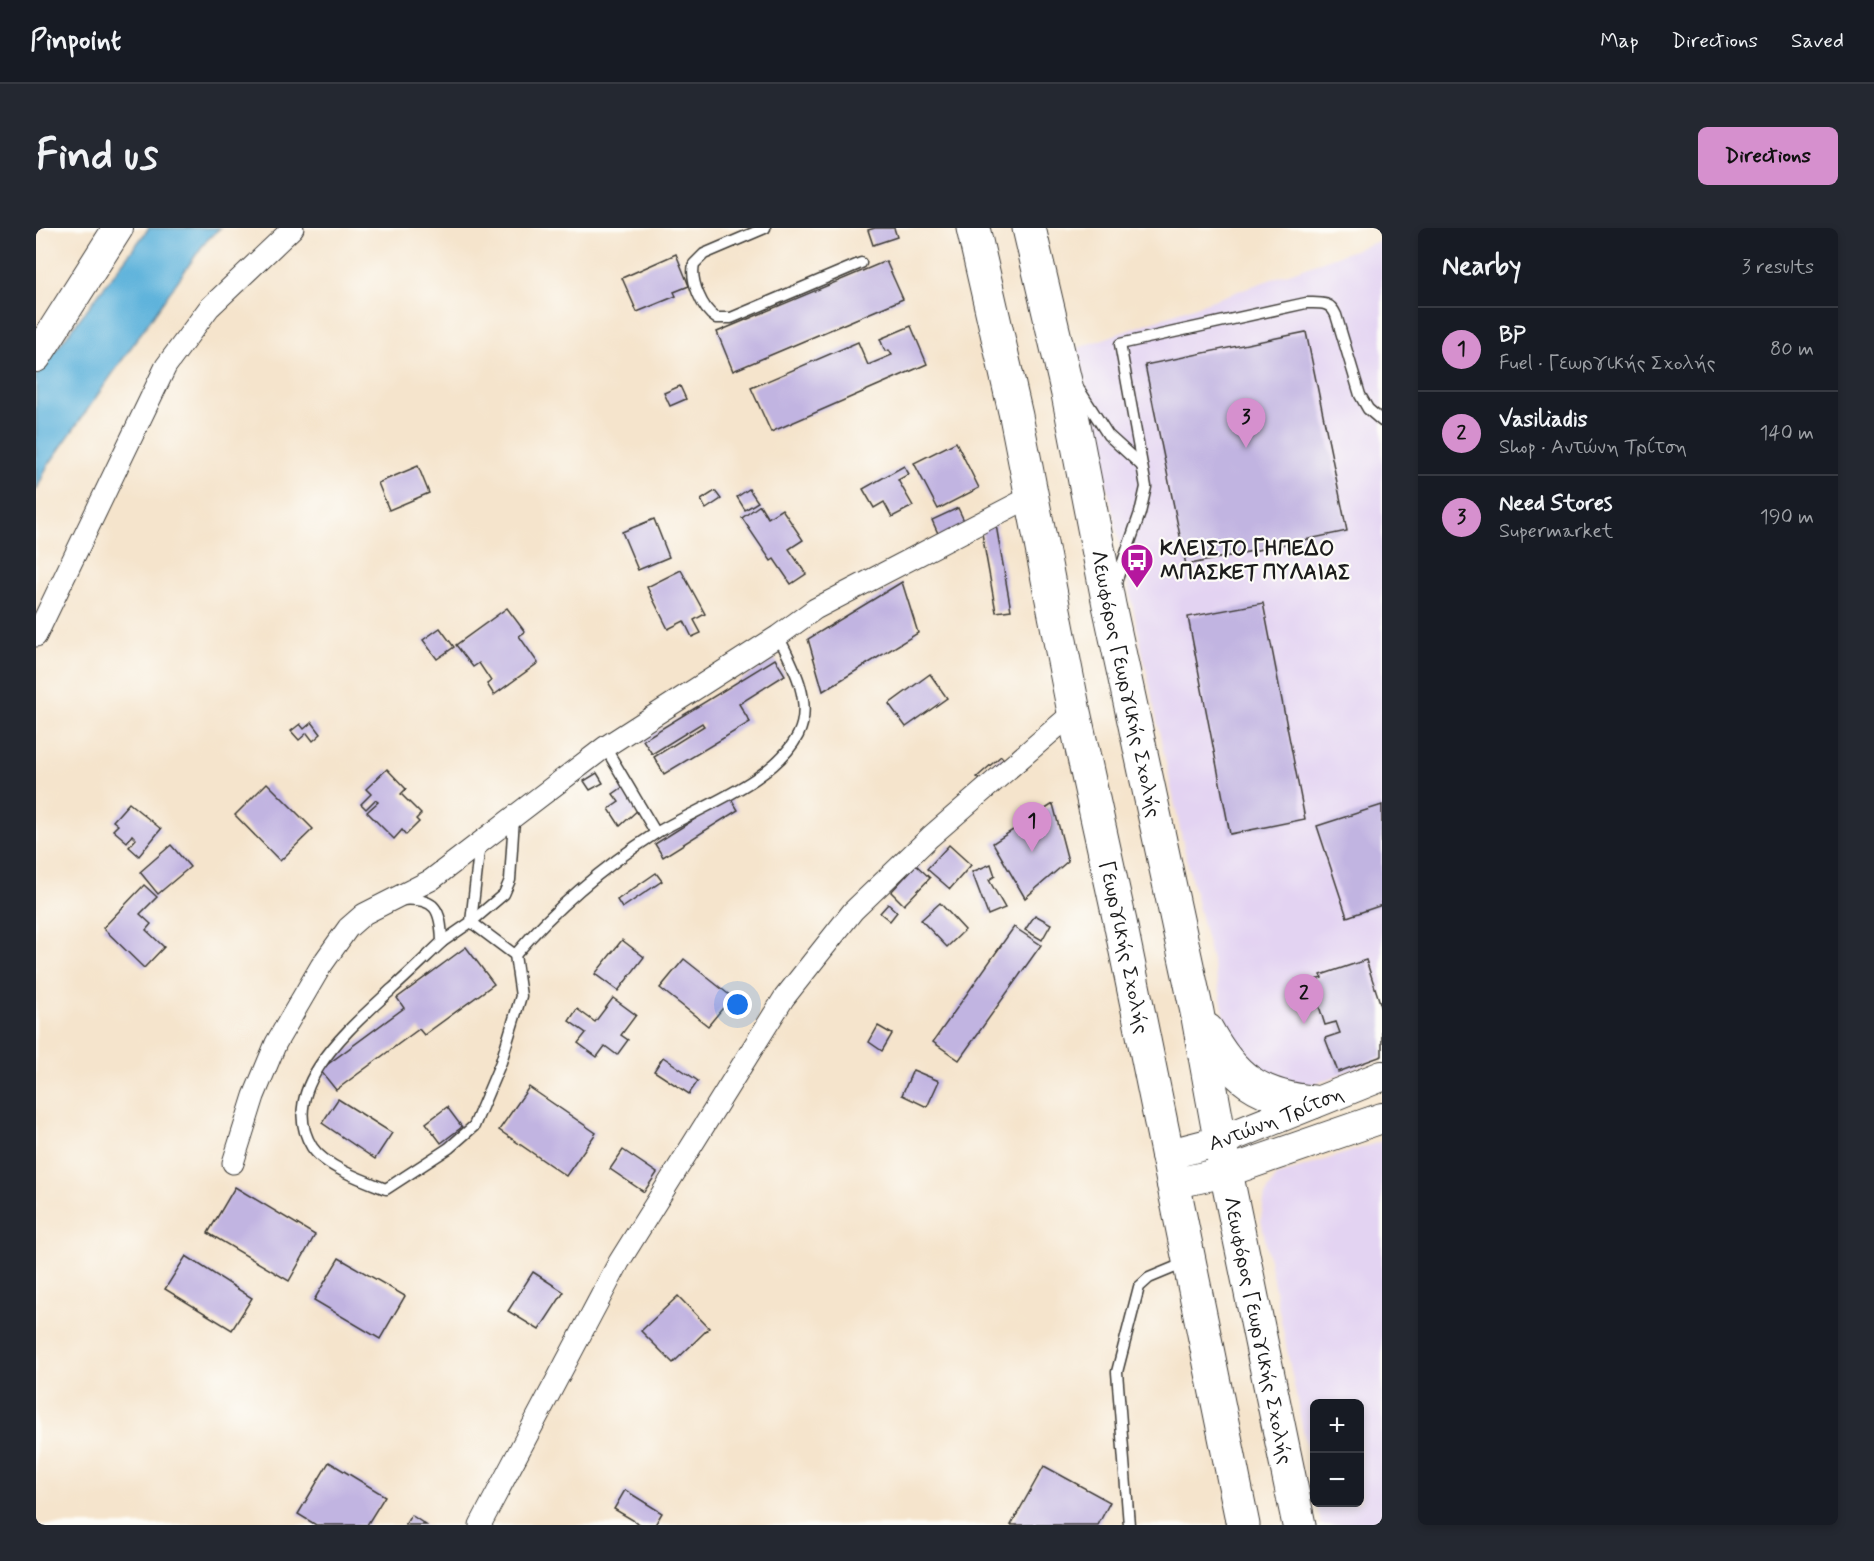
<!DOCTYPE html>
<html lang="en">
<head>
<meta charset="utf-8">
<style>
  :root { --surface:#171b24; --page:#242831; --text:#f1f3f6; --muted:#9ea1a6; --line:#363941; --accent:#d690ce }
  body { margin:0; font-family:Mynerve,sans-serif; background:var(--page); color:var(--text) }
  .controls { position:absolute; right:18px; bottom:18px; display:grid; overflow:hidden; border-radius:9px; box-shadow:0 3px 9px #0003 }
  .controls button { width:54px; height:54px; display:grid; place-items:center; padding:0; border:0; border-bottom:2px solid var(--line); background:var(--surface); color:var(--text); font:30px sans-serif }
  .you { position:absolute; left:702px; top:777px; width:21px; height:21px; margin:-15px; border:4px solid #fff; border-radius:50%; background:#1a73e8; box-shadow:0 0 0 9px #1a73e833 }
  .badge { display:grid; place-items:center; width:39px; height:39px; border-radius:50%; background:var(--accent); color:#111; font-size:20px; font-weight:700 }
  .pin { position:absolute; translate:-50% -50px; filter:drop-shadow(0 2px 3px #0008) }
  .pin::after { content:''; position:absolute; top:32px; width:21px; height:18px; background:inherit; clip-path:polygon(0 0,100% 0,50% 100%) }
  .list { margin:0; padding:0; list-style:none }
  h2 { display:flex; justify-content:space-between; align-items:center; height:78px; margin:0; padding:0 24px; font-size:26px }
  h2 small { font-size:20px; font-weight:400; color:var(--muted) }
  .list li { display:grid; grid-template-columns:39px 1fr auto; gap:18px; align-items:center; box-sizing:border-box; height:84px; padding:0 24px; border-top:2px solid var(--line) }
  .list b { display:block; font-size:22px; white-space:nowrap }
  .list p { margin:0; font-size:20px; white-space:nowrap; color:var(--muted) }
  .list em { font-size:20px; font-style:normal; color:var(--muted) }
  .map { position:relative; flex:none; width:1346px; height:1297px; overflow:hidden; border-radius:9px }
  header { display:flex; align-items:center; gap:36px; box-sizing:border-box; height:84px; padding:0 30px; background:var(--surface); border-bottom:2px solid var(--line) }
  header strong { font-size:28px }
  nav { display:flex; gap:33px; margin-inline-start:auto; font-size:21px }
  .intro { display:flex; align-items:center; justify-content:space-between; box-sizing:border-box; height:144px; padding:0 36px }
  h1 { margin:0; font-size:42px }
  .button { padding:15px 27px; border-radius:9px; background:var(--accent); color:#111; font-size:21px; font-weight:700 }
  main { display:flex; gap:36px; padding:0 36px }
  aside { flex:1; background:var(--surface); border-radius:9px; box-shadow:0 3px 9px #0003 }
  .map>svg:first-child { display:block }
  .built { fill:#e3d3f2 }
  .water { fill:#5fb3db; stroke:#3e687c; stroke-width:1.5 }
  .building { fill:#c1b4e1 }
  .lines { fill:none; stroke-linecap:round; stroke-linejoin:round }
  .lane-casing { stroke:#3d3a36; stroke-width:13 }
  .street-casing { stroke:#3d3a36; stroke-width:23 }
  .secondary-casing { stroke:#3d3a36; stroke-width:32 }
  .primary-casing { stroke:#3d3a36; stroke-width:35 }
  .lane { stroke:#fff; stroke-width:10 }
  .street { stroke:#fff; stroke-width:21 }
  .secondary { stroke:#fff; stroke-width:30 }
  .primary { stroke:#fff; stroke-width:33 }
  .labels { text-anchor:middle; stroke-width:4.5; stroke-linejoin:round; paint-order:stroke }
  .poi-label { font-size:21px; font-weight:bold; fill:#1c1c1c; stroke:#fdfcf7; text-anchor:start }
  .street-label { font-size:21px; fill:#1c1c1c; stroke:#fdfcf7 }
</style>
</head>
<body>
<header>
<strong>Pinpoint</strong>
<nav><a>Map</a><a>Directions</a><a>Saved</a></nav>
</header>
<div class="intro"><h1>Find us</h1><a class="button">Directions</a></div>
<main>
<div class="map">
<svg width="1346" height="1297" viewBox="0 0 1346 1297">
  <rect width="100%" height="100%" fill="#fdfcf7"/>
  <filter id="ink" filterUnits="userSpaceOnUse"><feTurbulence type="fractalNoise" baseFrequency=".0167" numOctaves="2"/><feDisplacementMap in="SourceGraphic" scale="12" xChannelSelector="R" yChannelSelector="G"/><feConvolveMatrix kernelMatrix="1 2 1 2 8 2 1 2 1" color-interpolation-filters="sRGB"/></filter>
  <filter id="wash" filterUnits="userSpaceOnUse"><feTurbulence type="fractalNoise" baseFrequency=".008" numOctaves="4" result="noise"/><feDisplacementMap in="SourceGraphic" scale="24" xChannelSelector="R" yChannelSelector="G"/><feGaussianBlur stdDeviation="1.35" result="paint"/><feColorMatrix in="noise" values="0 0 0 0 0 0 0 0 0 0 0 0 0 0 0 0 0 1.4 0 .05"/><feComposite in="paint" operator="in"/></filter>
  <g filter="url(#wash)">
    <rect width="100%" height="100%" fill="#f5e4cc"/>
    <!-- built -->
    <g class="built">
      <polygon points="1346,12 1346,830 1256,865 1196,827 1184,765 1150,629 1042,120"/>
      <polygon points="1346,913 1346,1297 1285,1297 1281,1275 1324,1274 1324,1176 1278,1176 1278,1258 1225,991 1229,967 1241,948"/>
    </g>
    <!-- water -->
    <polygon class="water" points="113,0 184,0 169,14 11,239 0,263 0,148"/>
    <g id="blocks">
      <!-- building -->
      <g class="building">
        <polygon points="839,0 858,0 861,9 837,17 832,2"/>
        <polygon points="640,26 653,58 638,64 640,68 601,84 586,50"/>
        <polygon points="850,33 867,71 697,143 681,104"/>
        <polygon points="875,98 891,136 735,204 715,160 822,114 832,137 856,127 853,122 849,123 844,111"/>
        <polygon points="1270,104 1311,303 1150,337 1109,137"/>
        <polygon points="644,158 650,171 634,178 628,165"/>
        <polygon points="920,214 943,260 902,281 878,235"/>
        <polygon points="382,238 393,265 353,282 342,255"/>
        <polygon points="868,238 873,246 862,252 877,278 856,289 848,274 838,280 827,261"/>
        <polygon points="713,261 722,274 709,282 701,269"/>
        <polygon points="679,263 685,271 670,281 665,272"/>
        <polygon points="724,277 732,290 746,281 767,312 753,321 770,346 755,356 738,331 735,333 706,290"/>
        <polygon points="922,280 930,297 904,310 896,292"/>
        <polygon points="618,291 633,329 602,342 586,304"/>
        <polygon points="960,297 975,382 960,384 945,300"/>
        <polygon points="645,342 669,386 658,392 665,405 656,409 648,393 632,401 611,359"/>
        <polygon points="866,354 882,405 787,463 772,411"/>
        <polygon points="1227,375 1269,591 1194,606 1152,389"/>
        <polygon points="471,380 489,404 483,408 502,435 458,467 451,456 455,453 443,435 437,439 420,417"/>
        <polygon points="404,400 418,419 401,431 387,412"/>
        <polygon points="739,431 749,447 703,476 714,494 628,546 618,529 668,498 666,495 616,526 607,512"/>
        <polygon points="894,446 911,470 870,499 853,476"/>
        <polygon points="276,494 285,506 277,513 271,505 263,512 255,503 264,496 268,501"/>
        <polygon points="965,528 972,536 949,557 941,549"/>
        <polygon points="351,541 370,561 365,566 385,586 380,591 383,594 370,607 366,602 358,611 331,584 342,574 339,572 330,581 325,576 335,566 330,561"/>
        <polygon points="561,545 567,555 554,562 548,553"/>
        <polygon points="231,555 277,601 244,633 199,587"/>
        <polygon points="587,559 603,581 584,598 573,581 583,574 577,566"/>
        <polygon points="694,569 702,582 627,629 619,616"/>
        <polygon points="93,575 125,601 103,628 93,619 100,611 96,607 91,614 77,602 82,597 77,593"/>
        <polygon points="1017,576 1032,633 989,670 957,615"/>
        <polygon points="1346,577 1346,677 1311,689 1281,598"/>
        <polygon points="135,617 154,639 122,666 104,644"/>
        <polygon points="913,617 935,637 914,661 891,641"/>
        <polygon points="955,636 959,648 953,652 969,680 952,687 936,644"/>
        <polygon points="880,637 894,650 868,677 855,664"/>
        <polygon points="620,645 626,653 586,680 581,672"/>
        <polygon points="108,657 121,669 104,686 115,696 110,702 128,719 108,740 67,700"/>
        <polygon points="904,675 929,702 911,719 885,692"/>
        <polygon points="852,676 861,684 854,693 844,685"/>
        <polygon points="999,687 1015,696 1006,712 989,702"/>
        <polygon points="978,699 1005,717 923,832 897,814"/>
        <polygon points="586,712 608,729 582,763 559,746"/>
        <polygon points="430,719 458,756 388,807 383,801 300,862 284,842 368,780 361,770"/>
        <polygon points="648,731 696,769 672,798 624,760"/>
        <polygon points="1330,732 1346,781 1346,828 1302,844 1289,810 1304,805 1300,794 1289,797 1275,753 1286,750 1285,747"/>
        <polygon points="577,770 600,787 585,807 592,812 581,827 569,818 561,829 542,815 550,805 533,793 541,781 559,794"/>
        <polygon points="842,798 856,806 846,823 833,814"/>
        <polygon points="627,829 662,853 653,866 618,843"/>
        <polygon points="877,842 903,853 891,879 866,867"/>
        <polygon points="493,859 560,905 530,948 463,902"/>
        <polygon points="302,871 356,905 339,931 286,895"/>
        <polygon points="411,879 426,899 405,915 390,895"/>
        <polygon points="587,922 621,945 608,964 574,941"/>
        <polygon points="199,959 279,1007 253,1053 172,1005"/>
        <polygon points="150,1028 216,1070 196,1102 129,1061"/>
        <polygon points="303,1030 369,1068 344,1111 278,1072"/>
        <polygon points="497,1044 528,1064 503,1102 472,1083"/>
        <polygon points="642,1068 673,1100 637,1135 605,1103"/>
        <polygon points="293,1234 349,1268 331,1297 280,1297 262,1286"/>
        <polygon points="1008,1238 1074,1274 1062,1297 975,1297"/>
        <polygon points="589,1262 626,1285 619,1297 605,1297 578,1281"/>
        <polygon points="375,1287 390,1297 369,1297"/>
      </g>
    </g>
  </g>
  <g filter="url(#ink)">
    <use href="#blocks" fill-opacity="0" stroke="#3d3a36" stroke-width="1.5"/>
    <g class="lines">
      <!-- lane casing -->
      <g class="lane-casing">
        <g id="lane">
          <path d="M729,0l-61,26 -10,10c-4,17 8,45 22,54h15l130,-55"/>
          <polyline points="1044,163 1072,207 1106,238"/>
          <path d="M1079,357l25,-72 6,-26 -26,-143 186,-41c14,0 24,-2 30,12l24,80 8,14 14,12"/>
          <polyline points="569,519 620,605"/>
          <path d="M364,672c36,-3 41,9 42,42 -17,16 -33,32 -50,47 -37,35 -117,99 -80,158 13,20 53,34 74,42l63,-41 25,-22 27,-64 20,-66 -6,-41 -44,-33 33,-28 6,-14 4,-62"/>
          <polyline points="406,714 435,694 444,615"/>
          <path d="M479,727c41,-48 88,-88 141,-122 43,-26 118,-51 142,-98 16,-32 -5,-70 -20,-99"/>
          <polyline points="1093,1297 1081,1144 1103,1059 1113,1050 1149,1035"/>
        </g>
      </g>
      <!-- street casing -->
      <g class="street-casing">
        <g id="street">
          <polyline points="0,408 130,138 173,80 257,0"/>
          <polyline points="197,935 218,868 240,815 285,738 312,700 328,686 395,652 569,519 742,408 779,381 996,268"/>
          <polyline points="444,1297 583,1034 748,770 817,683 894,609 1038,484"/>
        </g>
      </g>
      <!-- secondary casing -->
      <g class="secondary-casing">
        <g id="secondary">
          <polyline points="0,129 82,0"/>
          <path id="s1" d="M1130,927l54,-14 162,-65"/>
          <polyline points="1136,956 1190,944 1346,890"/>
        </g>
      </g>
      <!-- primary casing -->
      <g class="primary-casing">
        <g id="primary">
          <path id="s2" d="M937,0l43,188 58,296 46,210 123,603"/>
          <path id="s3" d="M993,0l39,166 41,211 88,407 29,160 73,353"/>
          <path d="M1171,802c26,48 52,67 106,72"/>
        </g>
      </g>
      <!-- lane -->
      <use href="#lane" class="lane"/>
      <!-- street -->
      <use href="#street" class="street"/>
      <!-- secondary -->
      <use href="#secondary" class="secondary"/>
      <!-- primary -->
      <use href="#primary" class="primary"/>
    </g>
  </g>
  <!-- icons -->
  <defs>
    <g id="bus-pin" transform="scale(1.725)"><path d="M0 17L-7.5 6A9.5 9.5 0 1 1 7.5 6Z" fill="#b5179e" stroke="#fdfcf7"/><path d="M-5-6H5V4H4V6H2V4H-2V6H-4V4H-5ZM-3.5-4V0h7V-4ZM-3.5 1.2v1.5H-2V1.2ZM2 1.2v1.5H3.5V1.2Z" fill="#fff"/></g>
  </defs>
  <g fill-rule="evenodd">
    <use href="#bus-pin" x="1101" y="332"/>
  </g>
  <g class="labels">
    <!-- poi labels -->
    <g class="poi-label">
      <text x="1124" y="327">ΚΛΕΙΣΤΟ ΓΗΠΕΔΟ<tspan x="1124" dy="24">ΜΠΑΣΚΕΤ ΠΥΛΑΙΑΣ</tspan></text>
    </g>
    <!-- street labels -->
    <g class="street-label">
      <text dy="7" stroke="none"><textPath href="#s3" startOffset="466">Λεωφόρος Γεωργικής Σχολής</textPath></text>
      <text dy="7" stroke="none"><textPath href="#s2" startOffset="735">Γεωργικής Σχολής</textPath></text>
      <text dy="7" stroke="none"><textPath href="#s1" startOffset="116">Αντώνη Τρίτση</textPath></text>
      <text dy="7" stroke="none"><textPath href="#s3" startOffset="1126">Λεωφόρος Γεωργικής Σχολής</textPath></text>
    </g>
  </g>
</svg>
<div class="controls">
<button>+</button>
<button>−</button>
</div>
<div class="you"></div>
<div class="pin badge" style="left:996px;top:624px">1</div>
<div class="pin badge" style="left:1268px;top:796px">2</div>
<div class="pin badge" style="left:1210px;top:220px">3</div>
</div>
<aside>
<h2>Nearby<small>3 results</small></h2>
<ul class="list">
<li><span class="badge">1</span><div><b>BP</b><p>Fuel · Γεωργικής Σχολής</p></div><em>80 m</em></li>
<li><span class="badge">2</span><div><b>Vasiliadis</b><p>Shop · Αντώνη Τρίτση</p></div><em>140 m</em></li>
<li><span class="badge">3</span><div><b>Need Stores</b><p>Supermarket</p></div><em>190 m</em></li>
</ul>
</aside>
</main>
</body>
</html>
